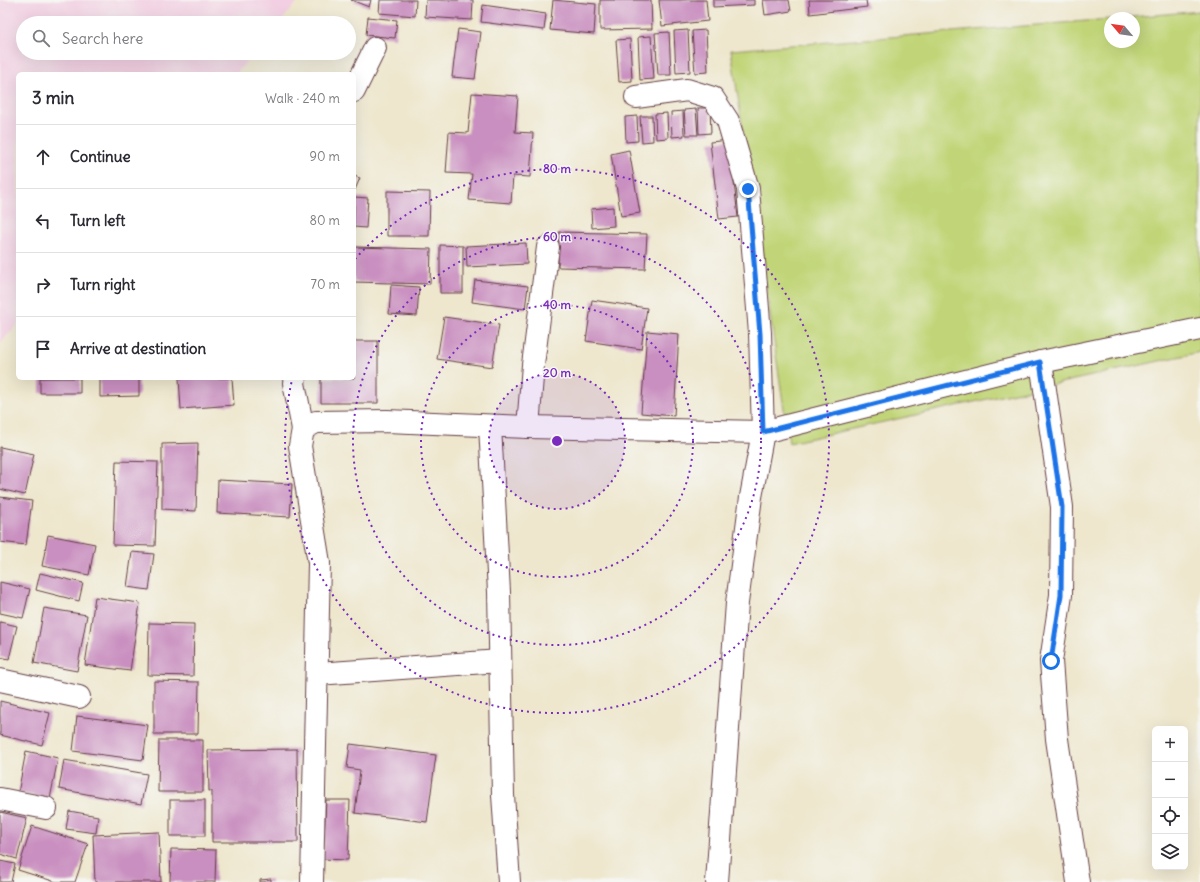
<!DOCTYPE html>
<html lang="en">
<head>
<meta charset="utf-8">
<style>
  :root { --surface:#fff; --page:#f7f7f7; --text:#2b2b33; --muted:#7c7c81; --line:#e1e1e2 }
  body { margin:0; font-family:Delius,sans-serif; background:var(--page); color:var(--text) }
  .controls { position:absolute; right:12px; bottom:12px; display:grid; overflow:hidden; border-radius:6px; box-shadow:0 4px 16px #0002 }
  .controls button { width:36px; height:36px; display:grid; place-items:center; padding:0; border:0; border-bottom:1px solid var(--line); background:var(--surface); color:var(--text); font:20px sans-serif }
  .compass { position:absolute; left:1104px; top:12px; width:36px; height:36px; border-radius:50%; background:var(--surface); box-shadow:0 4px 16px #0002; rotate:299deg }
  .stop { position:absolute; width:12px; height:12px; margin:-9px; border:3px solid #1a73e8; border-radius:50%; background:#fff }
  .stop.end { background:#1a73e8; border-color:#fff; box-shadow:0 1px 4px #0008 }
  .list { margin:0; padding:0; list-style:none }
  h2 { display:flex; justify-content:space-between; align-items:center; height:52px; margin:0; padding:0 16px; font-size:17px }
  h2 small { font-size:13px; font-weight:400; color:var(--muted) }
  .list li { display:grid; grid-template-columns:26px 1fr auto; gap:12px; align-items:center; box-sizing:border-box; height:64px; padding:0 16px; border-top:1px solid var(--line) }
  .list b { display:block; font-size:15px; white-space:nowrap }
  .list em { font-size:13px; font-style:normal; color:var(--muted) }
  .icon { flex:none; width:22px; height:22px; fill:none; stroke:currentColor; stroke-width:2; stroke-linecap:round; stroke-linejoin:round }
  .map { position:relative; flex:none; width:1200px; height:882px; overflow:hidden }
  .search { position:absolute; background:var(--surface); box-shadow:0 4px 16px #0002; left:16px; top:16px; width:340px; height:44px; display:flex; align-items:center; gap:10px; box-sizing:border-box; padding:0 14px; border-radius:22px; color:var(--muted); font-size:15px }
  .panel { position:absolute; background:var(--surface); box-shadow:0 4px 16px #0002; left:16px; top:72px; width:340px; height:308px; border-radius:6px }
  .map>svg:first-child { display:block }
  .built { fill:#f2cfe2 }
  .green { fill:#c1d578; stroke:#867a52 }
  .building { fill:#c98fc0 }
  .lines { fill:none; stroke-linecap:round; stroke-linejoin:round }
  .street-casing { stroke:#633d43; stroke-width:24 }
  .street { stroke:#fff; stroke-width:22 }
  .route { stroke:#1a73e8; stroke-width:5 }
  .ring { fill:none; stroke:#7b2cbf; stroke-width:2; stroke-dasharray:2 4 }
  .centre { fill:#7b2cbf; stroke:#f6f6f2; stroke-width:2 }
  .ring-label { font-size:12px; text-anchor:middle; font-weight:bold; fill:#7b2cbf; stroke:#f6f6f2; stroke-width:3; stroke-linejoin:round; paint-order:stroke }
</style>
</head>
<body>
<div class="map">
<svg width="1200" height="882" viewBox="0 0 1200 882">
  <rect width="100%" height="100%" fill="#f6f6f2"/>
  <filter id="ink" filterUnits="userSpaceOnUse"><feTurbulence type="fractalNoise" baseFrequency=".025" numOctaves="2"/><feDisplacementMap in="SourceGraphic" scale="8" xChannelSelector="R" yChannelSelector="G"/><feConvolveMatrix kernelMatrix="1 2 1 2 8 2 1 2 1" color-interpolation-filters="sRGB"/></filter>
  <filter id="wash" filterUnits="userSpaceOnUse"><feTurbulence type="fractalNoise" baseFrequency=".012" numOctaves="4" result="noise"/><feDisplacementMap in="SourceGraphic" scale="16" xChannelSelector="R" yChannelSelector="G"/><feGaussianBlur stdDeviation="0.9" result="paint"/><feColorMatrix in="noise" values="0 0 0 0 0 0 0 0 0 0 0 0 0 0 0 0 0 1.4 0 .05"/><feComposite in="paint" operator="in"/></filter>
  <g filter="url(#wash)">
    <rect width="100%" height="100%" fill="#eee7ce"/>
    <!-- built -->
    <polygon class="built" points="0,0 299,0 280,23 23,23 23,53 254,53 236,74 18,74 18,324 0,343"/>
    <!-- green -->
    <polygon class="green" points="1200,11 1200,352 789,443 731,50 1110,19 1110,42 1134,42 1134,18 1120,18"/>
    <g id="blocks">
      <!-- building -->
      <g class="building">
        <polygon points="351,0 371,0 369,7"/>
        <polygon points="380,0 416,0 415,16 379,13"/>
        <polygon points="426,0 473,0 472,20 425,17"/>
        <polygon points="553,0 596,4 594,34 550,30"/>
        <polygon points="600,0 651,0 652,29 600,30"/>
        <polygon points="659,0 706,0 708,21 662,26"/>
        <polygon points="713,0 754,0 754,5 713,7"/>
        <polygon points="763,0 789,0 791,11 765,15"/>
        <polygon points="809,0 866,0 867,7 810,14"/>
        <polygon points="483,5 546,14 544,30 481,22"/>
        <polygon points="368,17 397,20 395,38 366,35"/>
        <polygon points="458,29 481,32 475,79 452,77"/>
        <polygon points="688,30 690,72 676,73 674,31"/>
        <polygon points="706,30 708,72 695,73 692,31"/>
        <polygon points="669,32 671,75 658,75 655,33"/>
        <polygon points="651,36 654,79 640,80 638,37"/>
        <polygon points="630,39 632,81 619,82 616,40"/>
        <polygon points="472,93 518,96 515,132 533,133 530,177 513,176 511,203 469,200 472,174 446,173 449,132 468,133"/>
        <polygon points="698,108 710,108 711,133 699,134"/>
        <polygon points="696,109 698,135 686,135 684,110"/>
        <polygon points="683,111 684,136 672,137 671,112"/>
        <polygon points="667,113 668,138 656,139 655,114"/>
        <polygon points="637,116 638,141 626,142 625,117"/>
        <polygon points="640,116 652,116 653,141 642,142"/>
        <polygon points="729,140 738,217 719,219 710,142"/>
        <polygon points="629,150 640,213 621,216 611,154"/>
        <polygon points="354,176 360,178 354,192"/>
        <polygon points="387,191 430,192 429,236 387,236"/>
        <polygon points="354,197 368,198 366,228 354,227"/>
        <polygon points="613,207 614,226 592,228 591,209"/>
        <polygon points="559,232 647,234 645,269 558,267"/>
        <polygon points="526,243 527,264 467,267 466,246"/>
        <polygon points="440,245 463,246 463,293 440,293"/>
        <polygon points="354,247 431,249 430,284 354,282"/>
        <polygon points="475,280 528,286 525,309 472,302"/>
        <polygon points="391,285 419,287 417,316 389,314"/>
        <polygon points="592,300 647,308 641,349 586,341"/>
        <polygon points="444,317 499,325 492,367 437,359"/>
        <polygon points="647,331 679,334 674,416 641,413"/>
        <polygon points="354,341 378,341 378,403 321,403 321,378 354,378"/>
        <rect x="40" y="378" width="40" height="15"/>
        <polygon points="100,378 139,378 139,396 100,397"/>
        <polygon points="179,378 232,378 234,405 181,409"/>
        <polygon points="198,443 196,511 162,509 162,444"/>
        <polygon points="0,447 34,454 25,495 0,489"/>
        <polygon points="116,461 158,462 155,546 113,545"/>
        <polygon points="218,480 292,484 290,517 217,513"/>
        <polygon points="0,497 32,501 26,545 0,542"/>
        <polygon points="48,535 95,544 89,575 42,566"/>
        <polygon points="132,552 154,554 149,590 127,587"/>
        <polygon points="40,573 83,583 79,601 36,590"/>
        <polygon points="0,582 30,589 23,618 0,613"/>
        <polygon points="95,597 140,603 130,671 85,665"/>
        <polygon points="44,608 87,615 77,671 34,663"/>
        <polygon points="0,622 17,626 9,659 0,657"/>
        <polygon points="149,623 194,624 193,676 148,675"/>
        <polygon points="154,681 199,682 198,734 154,734"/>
        <polygon points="0,701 50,713 42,745 0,735"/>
        <polygon points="77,716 148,725 143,760 73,751"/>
        <polygon points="159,740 203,740 203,792 158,792"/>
        <polygon points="350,744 436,755 427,822 355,813 360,770 347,768"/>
        <polygon points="297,749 298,842 212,842 212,791 209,791 208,750"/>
        <polygon points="26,751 58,758 50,799 18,793"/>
        <polygon points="64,760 147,774 141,804 59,789"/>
        <rect x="170" y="800" width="35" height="36"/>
        <polygon points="326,800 350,800 348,860 323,859"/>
        <polygon points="69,811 98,816 96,833 66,829"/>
        <polygon points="0,812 27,818 17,859 0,854"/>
        <polygon points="32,826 88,844 75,882 56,882 18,870"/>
        <polygon points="159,832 161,882 95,882 93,835"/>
        <polygon points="171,849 216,850 215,882 170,882"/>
        <polygon points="0,861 15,864 11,882 0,882"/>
        <polygon points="271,879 271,882 260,882 260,880"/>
      </g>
    </g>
  </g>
  <g filter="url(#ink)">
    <use href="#blocks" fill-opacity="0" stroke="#633d43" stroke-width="1"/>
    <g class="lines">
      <!-- street casing -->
      <g class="street-casing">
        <g id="street">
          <polyline points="354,91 375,48"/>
          <polyline points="636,97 687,90 713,98 728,121 748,189 760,333 763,432 751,497 737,603 717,882"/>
          <polyline points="1041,362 1062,507 1061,595 1051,661 1057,739 1078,882"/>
          <polyline points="295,378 294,383 303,429"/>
          <polyline points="490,426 499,592 503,795 509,882"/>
          <polyline points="528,427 533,365 548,247"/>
          <polyline points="317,674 500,661"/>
          <polyline points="0,680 79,697"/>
          <polyline points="0,799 46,808"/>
          <polyline points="312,882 319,563 300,446 303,429 316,422 387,421 528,427 763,432 1041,362 1200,329"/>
        </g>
      </g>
      <!-- street -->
      <use href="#street" class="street"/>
    </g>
  </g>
  <g class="lines" filter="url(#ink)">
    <!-- route -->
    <polyline class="route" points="748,189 760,334 763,432 1040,362 1062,507 1061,595 1051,661"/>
  </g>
  <!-- distance rings -->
  <circle cx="557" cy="441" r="68" fill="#7b2cbf" fill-opacity=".12"/>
  <g class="ring">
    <circle cx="557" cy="441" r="68"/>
    <circle cx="557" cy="441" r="136"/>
    <circle cx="557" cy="441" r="204"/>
    <path d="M355 259A272 272 0 1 1 292 380"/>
  </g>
  <circle cx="557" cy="441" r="6" class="centre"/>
  <g class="ring-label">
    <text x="557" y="173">80 m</text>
    <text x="557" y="241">60 m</text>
    <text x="557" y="309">40 m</text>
    <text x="557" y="377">20 m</text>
  </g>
</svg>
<div class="controls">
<button>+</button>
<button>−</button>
<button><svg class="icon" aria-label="locate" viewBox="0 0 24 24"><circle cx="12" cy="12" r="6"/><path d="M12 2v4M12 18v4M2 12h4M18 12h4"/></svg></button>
<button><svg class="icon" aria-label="layers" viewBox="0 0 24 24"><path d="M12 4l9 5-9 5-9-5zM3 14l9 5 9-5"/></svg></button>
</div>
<svg class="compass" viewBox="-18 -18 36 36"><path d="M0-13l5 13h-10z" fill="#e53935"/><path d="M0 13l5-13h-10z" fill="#7c7c81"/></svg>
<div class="stop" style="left:1051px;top:661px"></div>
<div class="stop end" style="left:748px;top:189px"></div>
<div class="search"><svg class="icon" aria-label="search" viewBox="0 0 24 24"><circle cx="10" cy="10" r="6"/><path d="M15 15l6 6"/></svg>Search here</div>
<section class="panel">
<h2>3 min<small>Walk · 240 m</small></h2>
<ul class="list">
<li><svg class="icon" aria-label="ahead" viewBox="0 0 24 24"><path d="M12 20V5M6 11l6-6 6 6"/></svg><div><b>Continue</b></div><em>90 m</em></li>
<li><svg class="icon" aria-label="left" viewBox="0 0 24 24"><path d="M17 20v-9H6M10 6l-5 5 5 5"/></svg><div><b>Turn left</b></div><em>80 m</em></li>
<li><svg class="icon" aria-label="right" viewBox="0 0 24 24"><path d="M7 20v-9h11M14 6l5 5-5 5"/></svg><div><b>Turn right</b></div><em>70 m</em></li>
<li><svg class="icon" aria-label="arrive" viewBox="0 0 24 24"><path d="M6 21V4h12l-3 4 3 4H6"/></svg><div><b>Arrive at destination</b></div></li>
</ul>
</section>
</div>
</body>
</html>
